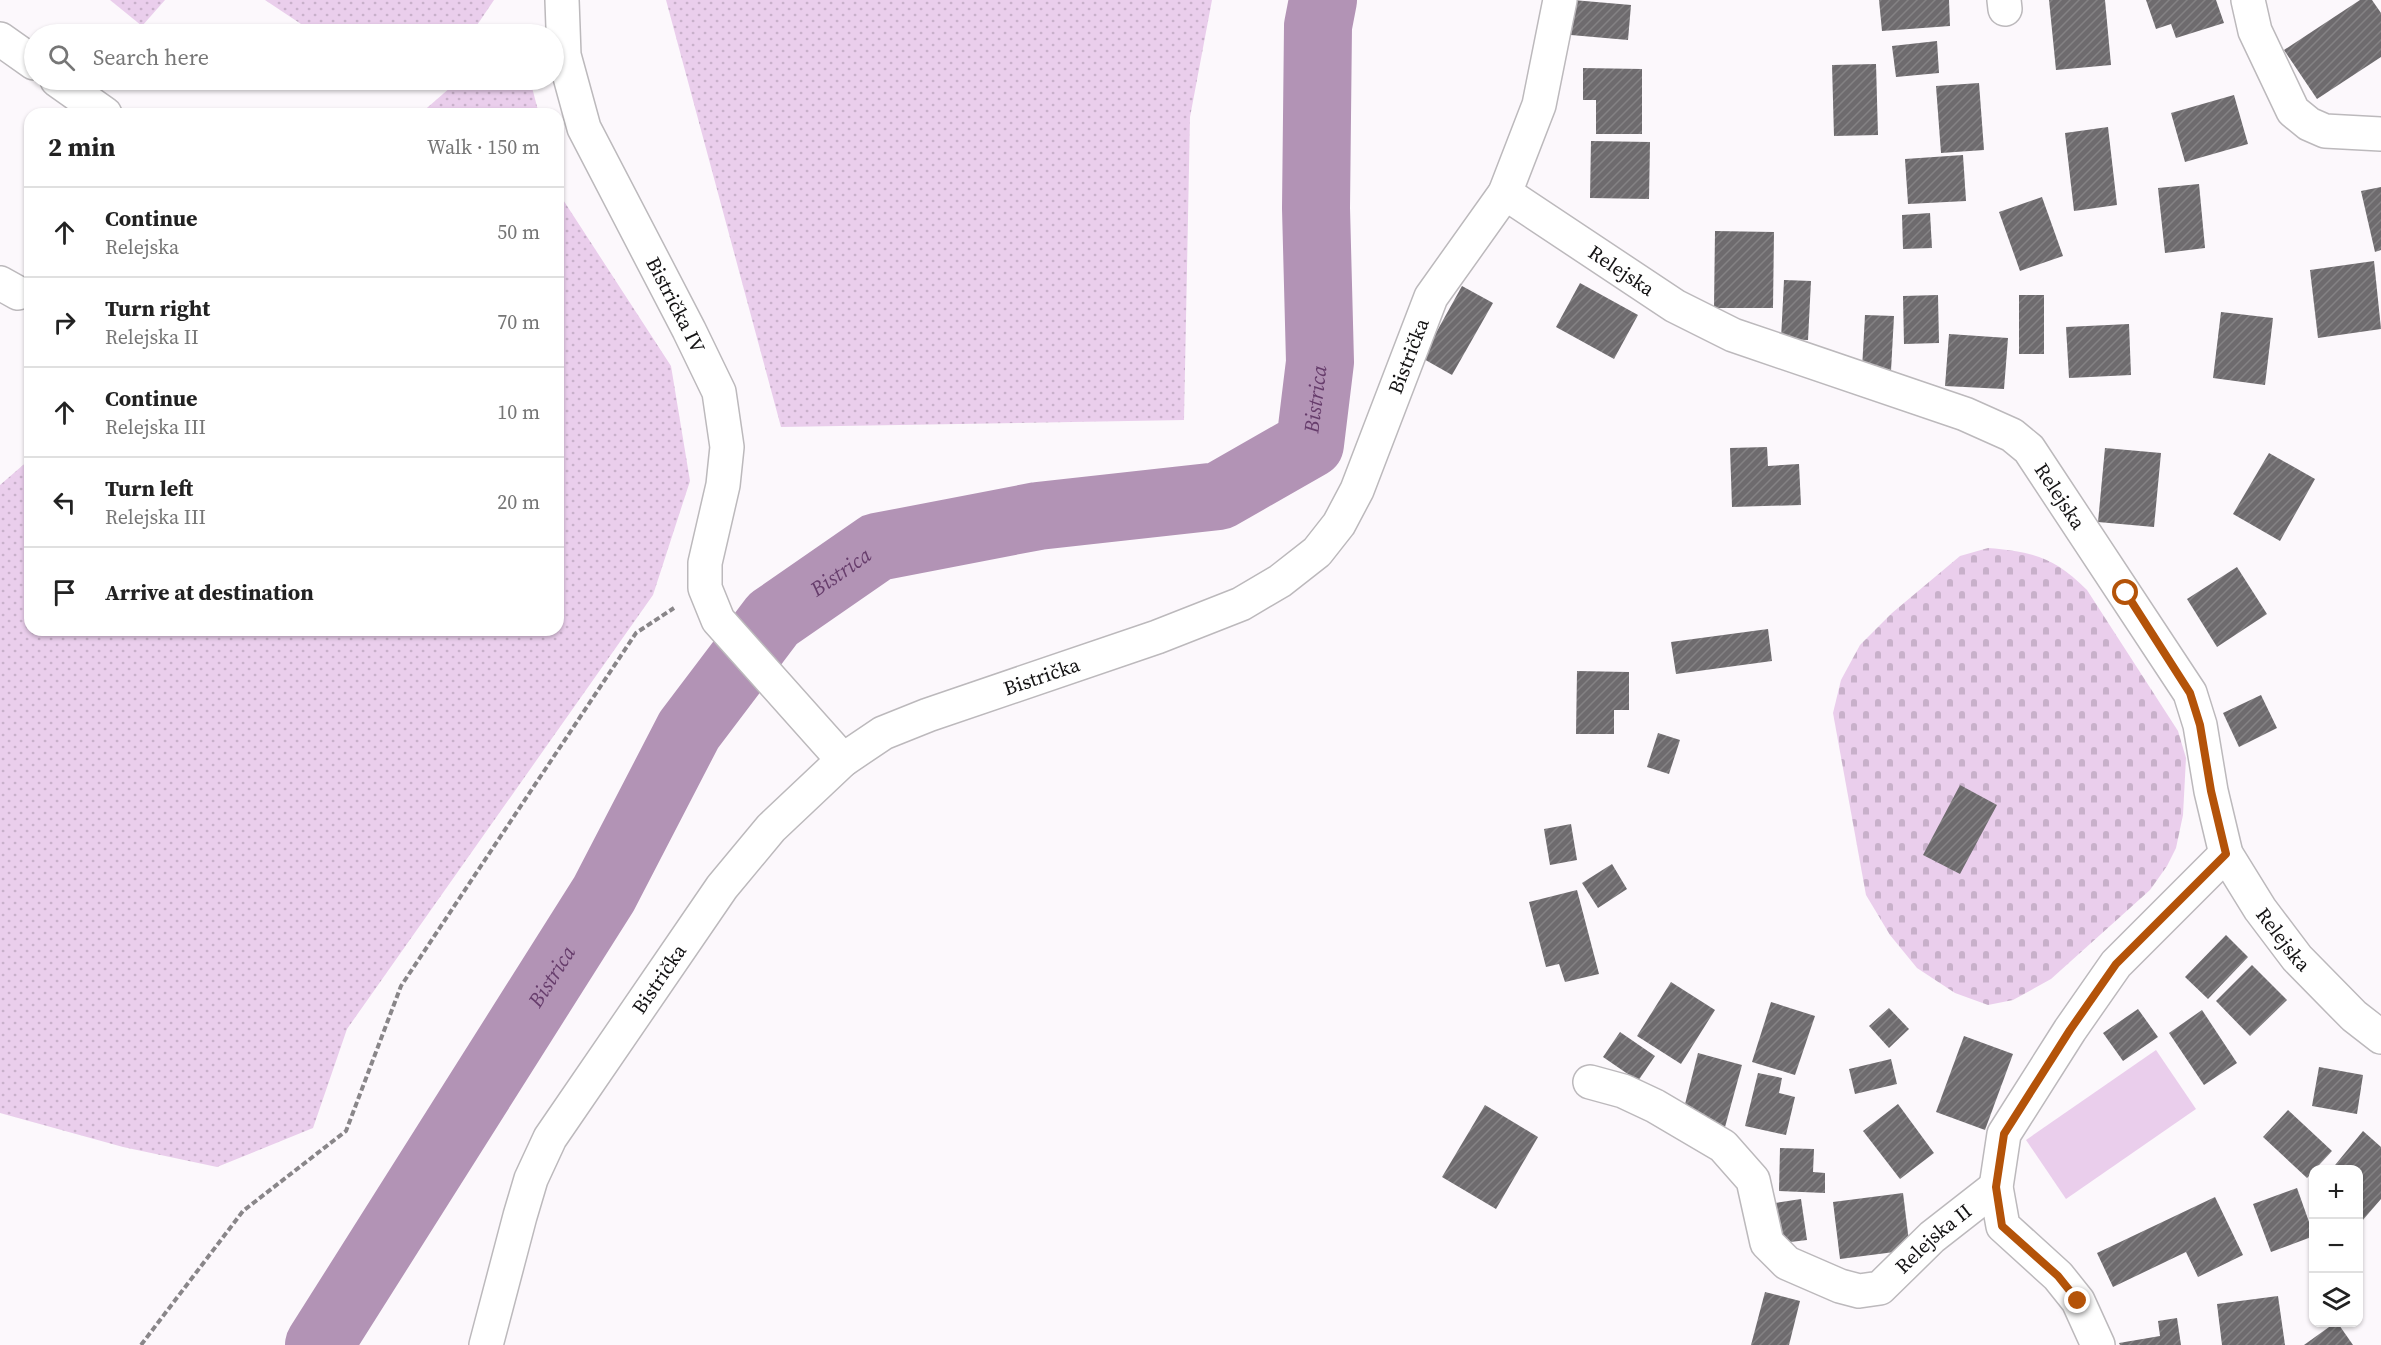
<!DOCTYPE html>
<html lang="en">
<head>
<meta charset="utf-8">
<style>
  :root { --surface:#fff; --page:#f6f6f6; --text:#222; --muted:#767676; --line:#e0e0e0 }
  body { margin:0; font-family:"Source Serif 4",serif; background:var(--page); color:var(--text) }
  .controls { position:absolute; right:18px; bottom:18px; display:grid; overflow:hidden; border-radius:12px; box-shadow:0 2px 4px #0004 }
  .controls button { width:54px; height:54px; display:grid; place-items:center; padding:0; border:0; border-bottom:2px solid var(--line); background:var(--surface); color:var(--text); font:30px sans-serif }
  .stop { position:absolute; width:18px; height:18px; margin:-14px; border:4px solid #b45309; border-radius:50%; background:#fff }
  .stop.end { background:#b45309; border-color:#fff; box-shadow:0 2px 6px #0008 }
  .list { margin:0; padding:0; list-style:none }
  h2 { display:flex; justify-content:space-between; align-items:center; height:78px; margin:0; padding:0 24px; font-size:26px }
  h2 small { font-size:20px; font-weight:400; color:var(--muted) }
  .list li { display:grid; grid-template-columns:39px 1fr auto; gap:18px; align-items:center; box-sizing:border-box; height:90px; padding:0 24px; border-top:2px solid var(--line) }
  .list b { display:block; font-size:22px; white-space:nowrap }
  .list p { margin:0; font-size:20px; white-space:nowrap; color:var(--muted) }
  .list em { font-size:20px; font-style:normal; color:var(--muted) }
  .icon { flex:none; width:33px; height:33px; fill:none; stroke:currentColor; stroke-width:2; stroke-linecap:round; stroke-linejoin:round }
  .map { position:relative; flex:none; width:2381px; height:1345px; overflow:hidden }
  .search { position:absolute; background:var(--surface); box-shadow:0 2px 4px #0004; left:24px; top:24px; width:540px; height:66px; display:flex; align-items:center; gap:15px; box-sizing:border-box; padding:0 21px; border-radius:33px; color:var(--muted); font-size:22px }
  .panel { position:absolute; background:var(--surface); box-shadow:0 2px 4px #0004; left:24px; top:108px; width:540px; height:528px; border-radius:18px }
  .map>svg:first-child { display:block }
  .grass { fill:url(#grass-dots) }
  .cemetery { fill:url(#cemetery-stones) }
  .pitch { fill:#eaceec }
  .lines { fill:none; stroke-linecap:round; stroke-linejoin:round }
  .river { stroke:#b293b5; stroke-width:68 }
  .building { fill:url(#building-hatch) }
  .minor-casing { stroke:#bcb9bc; stroke-width:36 }
  .path { stroke:#898689; stroke-width:4; stroke-dasharray:6 3; stroke-linecap:butt }
  .minor { stroke:#fff; stroke-width:33 }
  .route { stroke:#b45309; stroke-width:8 }
  .labels { text-anchor:middle; stroke-width:4.5; stroke-linejoin:round; paint-order:stroke }
  .street-label { font-size:20px; fill:#141314; stroke:#fff }
  .water-label { font-size:21px; font-style:italic; fill:#673d6c; stroke:#fff }
</style>
</head>
<body>
<div class="map">
<svg width="2381" height="1345" viewBox="0 0 2381 1345">
  <defs>
    <pattern id="grass-dots" width="8" height="8" patternUnits="userSpaceOnUse" patternTransform="scale(1.5)"><rect width="8" height="8" fill="#eaceec"/><path d="M2 2h.1M6 6h.1" fill="none" stroke="#c8b0ca" stroke-width="1.8" stroke-linecap="round"/></pattern>
    <pattern id="cemetery-stones" width="16" height="16" patternUnits="userSpaceOnUse" patternTransform="scale(1.5)"><rect width="16" height="16" fill="#eaceec"/><path d="M2 7V4a2 2 0 0 1 4 0v3zM10 15v-3a2 2 0 0 1 4 0v3z" fill="#c8b0ca"/></pattern>
    <pattern id="building-hatch" width="6" height="6" patternUnits="userSpaceOnUse" patternTransform="scale(1.5)"><rect width="6" height="6" fill="#6e6b6e"/><path d="M-1 1l2-2M0 6l6-6M5 7l2-2" fill="none" stroke="#848284"/></pattern>
  </defs>
  <rect width="100%" height="100%" fill="#fcf8fc"/>
  <!-- grass -->
  <g class="grass">
    <polygon points="110,0 165,0 142,26"/>
    <polygon points="265,0 494,0 471,34 316,34"/>
    <polygon points="666,0 1212,0 1190,117 1184,420 781,427"/>
    <polygon points="459,80 530,80 539,114 420,114"/>
    <polygon points="558,192 671,366 690,481 653,595 347,1029 313,1128 217,1167 123,1147 0,1113 0,485 30,459 30,630 558,630"/>
  </g>
  <!-- cemetery -->
  <path class="cemetery" d="M1988,548c46,4 66,9 99,42l91,141 8,27 -3,57 -7,33 -9,18 -17,24 -99,89 -38,21 -25,5 -33,-12 -38,-25 -27,-33 -24,-40 -33,-182 8,-33 19,-35 32,-32 68,-57z"/>
  <!-- pitch -->
  <polygon class="pitch" points="2156,1050 2196,1109 2066,1199 2026,1140"/>
  <g class="lines">
    <!-- river -->
    <path class="river" id="s1" d="M319,1345l285,-451 85,-164 84,-111 104,-72 161,-31 181,-20 91,-52 10,-82 -4,-154 2,-182 5,-26"/>
  </g>
  <!-- building -->
  <g class="building">
    <polygon points="1573,0 1631,5 1628,40 1571,35"/>
    <polygon points="1879,0 1949,0 1950,26 1882,31"/>
    <polygon points="2049,0 2105,0 2111,65 2056,70"/>
    <polygon points="2146,0 2216,0 2224,23 2176,38 2171,24 2156,29"/>
    <polygon points="2360,0 2372,0 2381,13 2381,57 2317,99 2284,50"/>
    <polygon points="1937,41 1939,73 1896,77 1892,46"/>
    <polygon points="1876,64 1878,135 1834,136 1832,65"/>
    <polygon points="1583,68 1642,69 1642,134 1596,134 1596,100 1583,100"/>
    <polygon points="1979,83 1984,150 1941,153 1936,86"/>
    <polygon points="2234,95 2248,144 2185,162 2171,113"/>
    <polygon points="2108,127 2117,205 2074,211 2065,133"/>
    <polygon points="1591,141 1650,142 1649,199 1590,198"/>
    <polygon points="1963,155 1966,201 1908,204 1905,159"/>
    <polygon points="2199,184 2205,248 2165,253 2158,188"/>
    <polygon points="2381,187 2381,250 2375,252 2361,191"/>
    <polygon points="2042,197 2063,256 2020,271 1999,212"/>
    <polygon points="1930,213 1932,248 1903,249 1902,215"/>
    <polygon points="1715,231 1774,232 1773,308 1714,308"/>
    <polygon points="2374,261 2381,329 2318,338 2310,270"/>
    <polygon points="1784,280 1811,281 1808,340 1781,339"/>
    <polygon points="1580,283 1638,315 1614,359 1556,327"/>
    <polygon points="1462,286 1493,303 1452,375 1422,358"/>
    <polygon points="1938,295 1939,343 1904,344 1903,296"/>
    <rect x="2019" y="295" width="25" height="59"/>
    <polygon points="2221,312 2273,318 2265,385 2213,378"/>
    <polygon points="1865,315 1894,316 1891,371 1862,369"/>
    <polygon points="2129,324 2131,375 2069,378 2066,327"/>
    <polygon points="1949,334 2008,338 2004,389 1945,386"/>
    <polygon points="1767,447 1768,466 1799,464 1801,505 1732,507 1730,448"/>
    <polygon points="2105,448 2161,453 2154,527 2098,522"/>
    <polygon points="2269,453 2315,479 2280,541 2233,514"/>
    <polygon points="2237,567 2267,614 2217,647 2187,599"/>
    <polygon points="1768,629 1772,661 1676,674 1671,642"/>
    <polygon points="1577,671 1629,672 1629,710 1614,710 1614,734 1576,734"/>
    <polygon points="2261,695 2277,728 2239,747 2223,713"/>
    <polygon points="1658,733 1680,740 1669,774 1647,767"/>
    <polygon points="1960,785 1997,805 1960,874 1923,855"/>
    <polygon points="1571,824 1577,860 1550,865 1544,829"/>
    <polygon points="1612,864 1627,889 1598,908 1582,883"/>
    <polygon points="1577,890 1599,974 1565,982 1559,964 1546,967 1529,902"/>
    <polygon points="2226,935 2248,957 2208,999 2185,977"/>
    <polygon points="2252,965 2287,1000 2250,1036 2216,1001"/>
    <polygon points="1671,982 1715,1010 1681,1064 1637,1036"/>
    <polygon points="1771,1002 1815,1016 1795,1075 1752,1062"/>
    <polygon points="1889,1008 1909,1029 1889,1048 1869,1026"/>
    <polygon points="2138,1009 2158,1037 2123,1061 2103,1033"/>
    <polygon points="2202,1010 2237,1063 2204,1085 2169,1033"/>
    <polygon points="1620,1032 1655,1056 1638,1081 1603,1057"/>
    <polygon points="1964,1036 2013,1054 1985,1130 1936,1112"/>
    <polygon points="1698,1053 1742,1065 1725,1127 1682,1116"/>
    <polygon points="1891,1059 1897,1084 1855,1094 1849,1069"/>
    <polygon points="2319,1067 2363,1075 2357,1114 2312,1106"/>
    <polygon points="1758,1073 1782,1078 1779,1093 1795,1097 1786,1135 1745,1126"/>
    <polygon points="1898,1104 1934,1153 1900,1179 1863,1131"/>
    <polygon points="1485,1105 1538,1137 1496,1209 1442,1177"/>
    <polygon points="2288,1110 2332,1151 2307,1178 2263,1137"/>
    <polygon points="2363,1131 2381,1147 2381,1199 2362,1221 2358,1218 2358,1170 2331,1170"/>
    <polygon points="1780,1148 1814,1149 1813,1172 1825,1173 1825,1193 1779,1191"/>
    <polygon points="2297,1188 2314,1236 2271,1252 2253,1204"/>
    <polygon points="1903,1193 1910,1250 1840,1259 1833,1202"/>
    <polygon points="2215,1197 2243,1255 2198,1277 2186,1252 2113,1287 2097,1253"/>
    <polygon points="1801,1199 1807,1240 1774,1244 1769,1204"/>
    <polygon points="1765,1292 1800,1301 1789,1345 1751,1345"/>
    <polygon points="2278,1296 2285,1345 2222,1345 2217,1304"/>
    <polygon points="2177,1318 2181,1345 2120,1345 2119,1343 2160,1336 2158,1321"/>
    <polygon points="2337,1322 2353,1345 2304,1345 2336,1322"/>
  </g>
  <g class="lines">
    <!-- minor casing -->
    <g class="minor-casing">
      <g id="minor">
        <path id="s2" d="M562,0l2,55 20,73 105,202 30,62 8,55 -4,38 -18,78v25l13,32 125,140"/>
        <polyline points="2004,0 2005,9"/>
        <polyline points="2248,0 2255,31 2293,111 2309,124 2325,131 2381,134"/>
        <polyline points="0,39 34,63"/>
        <polyline points="57,80 105,114"/>
        <path id="s3" d="M1505,193l170,113 58,29 232,79 47,21 17,14 161,244 10,32 11,66 15,63 34,55 37,49 57,58 27,21"/>
        <polyline points="0,283 18,293"/>
        <path id="s4" d="M1590,1082l33,9 32,15 68,40 30,34 14,63 20,20 53,23 19,5 21,-3 52,-51 64,-50"/>
        <path id="s5" d="M486,1345l34,-129 11,-37 19,-41 172,-251 49,-59 72,-68 40,-27 45,-18 229,-78 84,-33 39,-23 37,-29 22,-28 18,-34 74,-193 74,-104 34,-88 21,-105"/>
        <polyline points="2098,1345 2078,1301 2058,1276 2003,1226 1996,1187 2004,1134 2070,1030 2116,964 2226,854"/>
      </g>
    </g>
    <!-- path -->
    <polyline class="path" points="141,1345 243,1211 346,1131 401,986 636,633 674,608"/>
    <!-- minor -->
    <use href="#minor" class="minor"/>
  </g>
  <g class="lines">
    <!-- route -->
    <polyline class="route" points="2078,1301 2058,1276 2002,1226 1996,1187 2004,1134 2070,1030 2116,964 2226,854 2211,791 2200,725 2190,693 2126,593"/>
  </g>
  <g class="labels">
    <!-- street labels -->
    <g class="street-label">
      <text dy="7" stroke="none"><textPath href="#s3" startOffset="140">Relejska</textPath></text>
      <text dy="7" stroke="none"><textPath href="#s2" startOffset="330">Bistrička IV</textPath></text>
      <text dy="7" stroke="none"><textPath href="#s5" startOffset="1436">Bistrička</textPath></text>
      <text dy="7" stroke="none"><textPath href="#s3" startOffset="644">Relejska</textPath></text>
      <text dy="7" stroke="none"><textPath href="#s5" startOffset="914">Bistrička</textPath></text>
      <text dy="7" stroke="none"><textPath href="#s3" startOffset="1148">Relejska</textPath></text>
      <text dy="7" stroke="none"><textPath href="#s5" startOffset="410">Bistrička</textPath></text>
      <text dy="7" stroke="none"><textPath href="#s4" startOffset="458">Relejska II</textPath></text>
    </g>
    <!-- water labels -->
    <g class="water-label">
      <text dy="7" stroke="none"><textPath href="#s1" startOffset="1480">Bistrica</textPath></text>
      <text dy="7" stroke="none"><textPath href="#s1" startOffset="940">Bistrica</textPath></text>
      <text dy="7" stroke="none"><textPath href="#s1" startOffset="436">Bistrica</textPath></text>
    </g>
  </g>
</svg>
<div class="controls">
<button>+</button>
<button>−</button>
<button><svg class="icon" aria-label="layers" viewBox="0 0 24 24"><path d="M12 4l9 5-9 5-9-5zM3 14l9 5 9-5"/></svg></button>
</div>
<div class="stop" style="left:2126px;top:593px"></div>
<div class="stop end" style="left:2078px;top:1301px"></div>
<div class="search"><svg class="icon" aria-label="search" viewBox="0 0 24 24"><circle cx="10" cy="10" r="6"/><path d="M15 15l6 6"/></svg>Search here</div>
<section class="panel">
<h2>2 min<small>Walk · 150 m</small></h2>
<ul class="list">
<li><svg class="icon" aria-label="ahead" viewBox="0 0 24 24"><path d="M12 20V5M6 11l6-6 6 6"/></svg><div><b>Continue</b><p>Relejska</p></div><em>50 m</em></li>
<li><svg class="icon" aria-label="right" viewBox="0 0 24 24"><path d="M7 20v-9h11M14 6l5 5-5 5"/></svg><div><b>Turn right</b><p>Relejska II</p></div><em>70 m</em></li>
<li><svg class="icon" aria-label="ahead" viewBox="0 0 24 24"><path d="M12 20V5M6 11l6-6 6 6"/></svg><div><b>Continue</b><p>Relejska III</p></div><em>10 m</em></li>
<li><svg class="icon" aria-label="left" viewBox="0 0 24 24"><path d="M17 20v-9H6M10 6l-5 5 5 5"/></svg><div><b>Turn left</b><p>Relejska III</p></div><em>20 m</em></li>
<li><svg class="icon" aria-label="arrive" viewBox="0 0 24 24"><path d="M6 21V4h12l-3 4 3 4H6"/></svg><div><b>Arrive at destination</b></div></li>
</ul>
</section>
</div>
</body>
</html>
